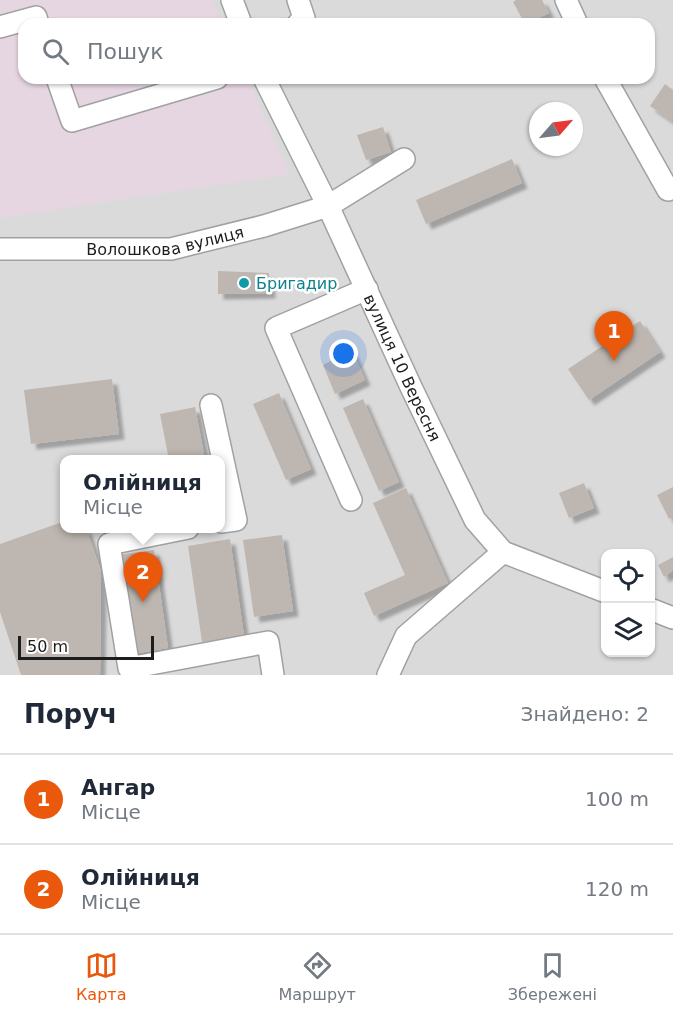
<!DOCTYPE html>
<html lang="uk">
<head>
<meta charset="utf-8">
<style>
  :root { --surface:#fff; --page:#f6f6f7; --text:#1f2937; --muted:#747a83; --line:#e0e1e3; --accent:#ea580c }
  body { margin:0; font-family:"DejaVu Sans",sans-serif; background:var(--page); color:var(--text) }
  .controls { position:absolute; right:18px; bottom:18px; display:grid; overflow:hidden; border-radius:12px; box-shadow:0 2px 4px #0004 }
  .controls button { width:54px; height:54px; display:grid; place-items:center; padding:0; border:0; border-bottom:2px solid var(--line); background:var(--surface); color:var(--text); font:30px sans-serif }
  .compass { position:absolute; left:529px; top:102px; width:54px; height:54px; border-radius:50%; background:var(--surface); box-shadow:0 2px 4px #0004; rotate:62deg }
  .scale { position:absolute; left:18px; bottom:15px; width:136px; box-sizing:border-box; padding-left:6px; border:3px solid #1d1d1d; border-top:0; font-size:16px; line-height:21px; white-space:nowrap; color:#1d1d1d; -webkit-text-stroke:4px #fff; paint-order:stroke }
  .you { position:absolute; left:344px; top:354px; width:21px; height:21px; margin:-15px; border:4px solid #fff; border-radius:50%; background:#1a73e8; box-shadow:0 0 0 9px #1a73e833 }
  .badge { display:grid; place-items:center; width:39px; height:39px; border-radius:50%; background:var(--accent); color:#fff; font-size:20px; font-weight:700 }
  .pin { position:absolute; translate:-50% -50px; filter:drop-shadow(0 2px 3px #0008) }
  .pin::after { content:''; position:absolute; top:32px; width:21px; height:18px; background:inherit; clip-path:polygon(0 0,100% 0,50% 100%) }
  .popup { position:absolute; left:60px; top:455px; width:165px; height:78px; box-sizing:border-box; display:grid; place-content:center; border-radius:12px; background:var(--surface); filter:drop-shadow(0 2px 4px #0005); font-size:20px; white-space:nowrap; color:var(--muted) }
  .popup b { font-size:22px; color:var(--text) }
  .popup::after { content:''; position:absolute; left:50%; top:100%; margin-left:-12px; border:12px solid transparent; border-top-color:var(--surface) }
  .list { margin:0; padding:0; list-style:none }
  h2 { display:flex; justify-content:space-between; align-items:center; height:78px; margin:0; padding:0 24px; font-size:26px }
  h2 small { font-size:20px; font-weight:400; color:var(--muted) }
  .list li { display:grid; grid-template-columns:39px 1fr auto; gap:18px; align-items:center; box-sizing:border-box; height:90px; padding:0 24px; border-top:2px solid var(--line) }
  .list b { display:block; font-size:22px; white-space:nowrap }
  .list p { margin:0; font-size:20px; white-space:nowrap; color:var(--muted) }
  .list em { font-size:20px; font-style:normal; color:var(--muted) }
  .icon { flex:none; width:33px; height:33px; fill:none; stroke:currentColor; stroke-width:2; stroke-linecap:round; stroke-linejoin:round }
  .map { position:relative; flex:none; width:673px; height:675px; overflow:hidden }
  .search { position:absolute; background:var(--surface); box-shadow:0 2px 4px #0004; left:18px; right:18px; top:18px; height:66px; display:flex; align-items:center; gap:15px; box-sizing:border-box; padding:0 21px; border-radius:18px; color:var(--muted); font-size:22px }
  .sheet { height:258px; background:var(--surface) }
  nav { display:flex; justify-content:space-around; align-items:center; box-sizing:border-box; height:84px; border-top:2px solid var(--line); background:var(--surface); font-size:16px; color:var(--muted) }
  nav a { display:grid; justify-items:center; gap:3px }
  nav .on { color:var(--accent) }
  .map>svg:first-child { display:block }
  .residential { fill:#dbdada; fill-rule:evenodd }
  .industrial { fill:#e6d6e2 }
  .building { fill:#beb7b1; filter:url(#shadow) }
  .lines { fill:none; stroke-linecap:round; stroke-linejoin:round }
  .minor-casing { stroke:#a1a1a1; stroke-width:24 }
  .minor { stroke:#fff; stroke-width:21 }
  .culture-dot { fill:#0f9aa8; stroke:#fff; stroke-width:2 }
  .labels { text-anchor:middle; stroke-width:5; stroke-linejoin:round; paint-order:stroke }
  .street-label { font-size:16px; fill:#1d1d1d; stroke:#fff }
  .culture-label { font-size:16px; fill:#0d838f; stroke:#fff; text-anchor:start }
</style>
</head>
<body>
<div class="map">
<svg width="673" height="675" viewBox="0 0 673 675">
  <defs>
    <filter id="shadow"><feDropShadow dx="5.5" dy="5.5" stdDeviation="1.5" flood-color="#0004"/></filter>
  </defs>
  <rect width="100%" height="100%" fill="#eeebe4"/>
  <!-- residential -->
  <path class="residential" d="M0,0h673v675h-673zM24,24h625v54h-625zM538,111h36v36h-36zM65,460h156v68h-156zM606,554h44v98h-44z"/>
  <!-- industrial -->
  <polygon class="industrial" points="0,0 212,0 223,24 24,24 24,78 247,78 289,174 0,218"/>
  <!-- building -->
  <g class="building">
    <polygon points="516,0 542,0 549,13 525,24 513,2"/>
    <polygon points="665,84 673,90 672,121 650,106"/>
    <polygon points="383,127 391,152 366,160 357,135"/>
    <polygon points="512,159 522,183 426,224 416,200"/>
    <polygon points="218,271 269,273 270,293 218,294"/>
    <polygon points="640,321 660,352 589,400 568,369"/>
    <polygon points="352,350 365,380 335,394 323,365"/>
    <polygon points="112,379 119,434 31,444 24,390"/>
    <polygon points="279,393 311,469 286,480 253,404"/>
    <polygon points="363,399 399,482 379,491 343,408"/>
    <polygon points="195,407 205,460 169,460 160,414"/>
    <polygon points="584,483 594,508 569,518 559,493"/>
    <polygon points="673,487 673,517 669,519 657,495"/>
    <polygon points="406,488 448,583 374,616 364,593 405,575 373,503"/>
    <polygon points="65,521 65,528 86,528 101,571 100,675 21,675 0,612 0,544"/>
    <polygon points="282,535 293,611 254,617 243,540"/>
    <polygon points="230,539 244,636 202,642 188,546"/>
    <polygon points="154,550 168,648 132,654 117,555"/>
    <polygon points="673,557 673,570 664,577 658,565"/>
  </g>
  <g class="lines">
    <!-- minor casing -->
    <g class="minor-casing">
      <g id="minor">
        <polyline points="232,0 241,24"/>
        <polyline points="566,0 577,24"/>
        <polyline points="298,24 304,18 298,0"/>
        <polyline points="0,27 36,17 38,24"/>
        <polyline points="57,78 72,121 217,78"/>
        <path id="s1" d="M264,78l64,128 83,181 64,133 28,32 103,40"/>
        <polyline points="605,78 668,190"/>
        <path id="s2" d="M0,249h171l93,-23 64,-20 76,-47"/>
        <polyline points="211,405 236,520 221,522"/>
        <polyline points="351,500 276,328 367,289"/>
        <polyline points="188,528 109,544 129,668 268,642 273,675"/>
        <polyline points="650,609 673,618"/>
        <polyline points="388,675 406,636 503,552"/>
      </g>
    </g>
    <!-- minor -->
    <use href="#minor" class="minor"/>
  </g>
  <!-- markers -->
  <circle class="culture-dot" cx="244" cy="283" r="6"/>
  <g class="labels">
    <!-- street labels -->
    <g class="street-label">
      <text dy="6" stroke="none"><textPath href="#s2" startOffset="166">Волошкова вулиця</textPath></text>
      <text dy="6" stroke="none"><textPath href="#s1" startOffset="321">вулиця 10 Вересня</textPath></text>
    </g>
    <!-- culture labels -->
    <g class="culture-label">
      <text x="256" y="289">Бригадир</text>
    </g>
  </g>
</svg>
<div class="controls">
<button><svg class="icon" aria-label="locate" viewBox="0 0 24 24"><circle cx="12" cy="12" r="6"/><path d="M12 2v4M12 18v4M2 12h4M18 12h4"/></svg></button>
<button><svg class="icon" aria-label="layers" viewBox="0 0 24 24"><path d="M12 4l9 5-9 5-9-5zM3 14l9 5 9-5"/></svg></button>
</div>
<svg class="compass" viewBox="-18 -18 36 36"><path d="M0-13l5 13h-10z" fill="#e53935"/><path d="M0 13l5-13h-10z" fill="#747a83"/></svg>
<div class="scale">50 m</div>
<div class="you"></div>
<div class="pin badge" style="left:614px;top:361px">1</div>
<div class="pin badge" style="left:143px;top:602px">2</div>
<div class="popup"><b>Олійниця</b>Місце</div>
<div class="search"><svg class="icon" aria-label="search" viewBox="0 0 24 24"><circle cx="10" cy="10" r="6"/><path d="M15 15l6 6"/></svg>Пошук</div>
</div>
<section class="sheet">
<h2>Поруч<small>Знайдено: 2</small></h2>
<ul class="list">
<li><span class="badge">1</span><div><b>Ангар</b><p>Місце</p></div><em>100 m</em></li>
<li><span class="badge">2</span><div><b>Олійниця</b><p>Місце</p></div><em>120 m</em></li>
</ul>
</section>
<nav>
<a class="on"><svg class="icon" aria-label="map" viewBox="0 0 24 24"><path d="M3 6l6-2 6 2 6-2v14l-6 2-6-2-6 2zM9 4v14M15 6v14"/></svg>Карта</a>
<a><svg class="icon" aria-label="directions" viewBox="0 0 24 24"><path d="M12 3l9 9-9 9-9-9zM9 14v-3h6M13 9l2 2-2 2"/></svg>Маршрут</a>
<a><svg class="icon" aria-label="saved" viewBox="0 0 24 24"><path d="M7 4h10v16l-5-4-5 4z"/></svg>Збережені</a>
</nav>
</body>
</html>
